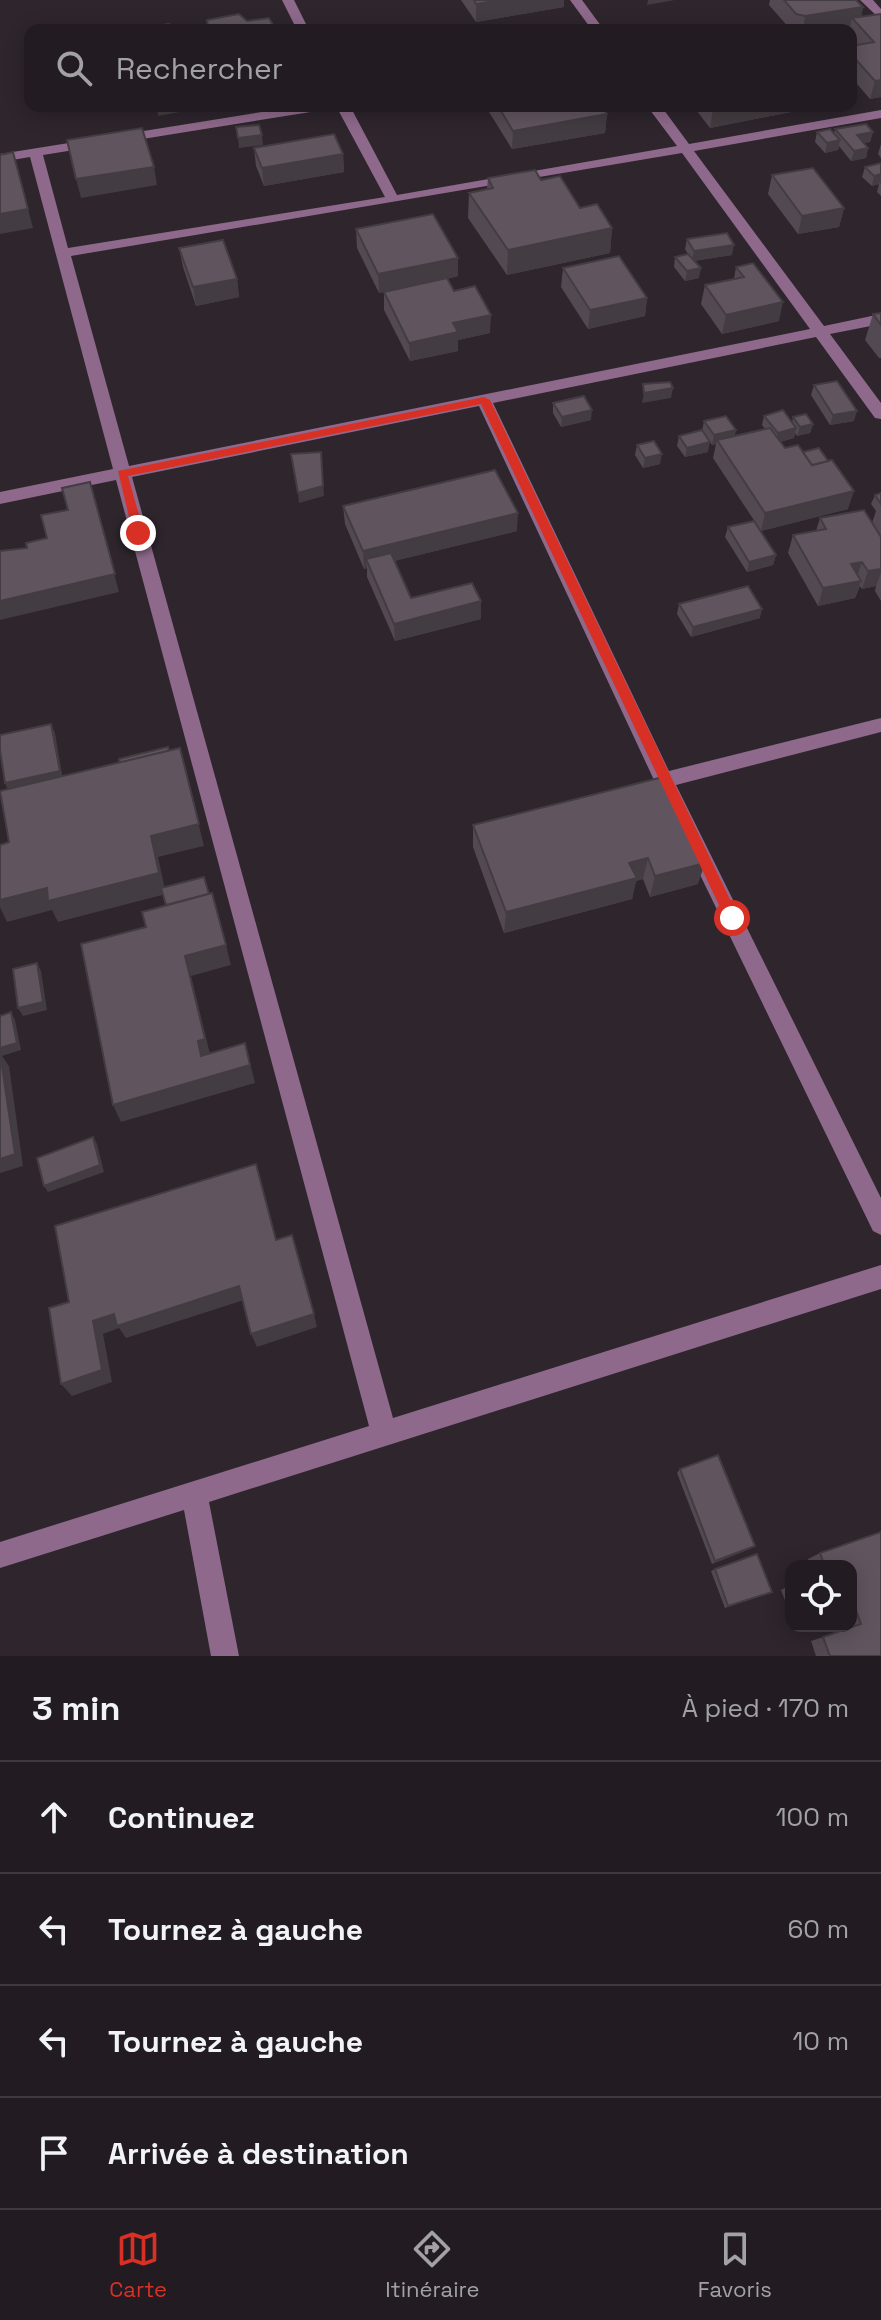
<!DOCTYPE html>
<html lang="fr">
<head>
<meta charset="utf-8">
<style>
  :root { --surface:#221c22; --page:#2e292f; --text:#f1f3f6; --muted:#a2a1a5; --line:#3f3a40; --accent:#d93025 }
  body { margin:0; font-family:"Space Grotesk",sans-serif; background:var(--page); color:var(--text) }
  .controls { position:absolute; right:24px; bottom:24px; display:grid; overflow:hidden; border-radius:16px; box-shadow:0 4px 20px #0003 }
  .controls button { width:72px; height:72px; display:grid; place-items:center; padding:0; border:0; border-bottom:2px solid var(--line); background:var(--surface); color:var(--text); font:40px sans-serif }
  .stop { position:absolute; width:24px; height:24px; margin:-18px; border:6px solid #d93025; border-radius:50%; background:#fff }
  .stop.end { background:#d93025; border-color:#fff; box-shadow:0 2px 8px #0008 }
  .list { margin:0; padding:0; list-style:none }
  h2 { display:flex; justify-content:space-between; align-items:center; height:104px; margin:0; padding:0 32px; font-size:34px }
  h2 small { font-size:26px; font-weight:400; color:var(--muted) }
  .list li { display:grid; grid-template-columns:52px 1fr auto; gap:24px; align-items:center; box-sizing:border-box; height:112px; padding:0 32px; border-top:2px solid var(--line) }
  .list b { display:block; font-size:30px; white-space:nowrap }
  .list em { font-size:26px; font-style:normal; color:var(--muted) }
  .icon { flex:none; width:44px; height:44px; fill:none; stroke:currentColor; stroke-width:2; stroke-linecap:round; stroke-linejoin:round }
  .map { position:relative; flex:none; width:881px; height:1656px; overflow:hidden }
  .search { position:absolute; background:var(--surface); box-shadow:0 4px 20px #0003; left:24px; right:24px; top:24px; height:88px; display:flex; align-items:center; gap:20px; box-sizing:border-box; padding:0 28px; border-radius:16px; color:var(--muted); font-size:30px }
  .sheet { height:552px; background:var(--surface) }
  nav { display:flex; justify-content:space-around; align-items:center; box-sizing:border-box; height:112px; border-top:2px solid var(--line); background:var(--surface); font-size:22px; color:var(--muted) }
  nav a { display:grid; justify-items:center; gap:4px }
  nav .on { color:var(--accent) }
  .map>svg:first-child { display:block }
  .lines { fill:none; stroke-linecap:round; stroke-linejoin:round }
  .minor { fill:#8e698b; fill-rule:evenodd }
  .wall { fill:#534952 }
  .shaded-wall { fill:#433c42 }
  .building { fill:#60555f; stroke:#433c42; stroke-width:2 }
  .route { fill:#d93025 }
</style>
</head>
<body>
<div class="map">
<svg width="881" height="1656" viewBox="0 0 881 1656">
  <rect width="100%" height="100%" fill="#2e252d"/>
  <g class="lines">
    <!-- minor -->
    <g class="minor">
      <polygon points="282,0 294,0 309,30 297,30"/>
      <polygon points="570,0 582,0 604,30 592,30"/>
      <polygon points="860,0 873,0 881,9 881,20"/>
      <path d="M299,106h31l-7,4 -280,45 25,93 317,-51 -49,-91h14l47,89 280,-49 -30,-40h14l28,38 192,-34v8l-187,33 130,175 57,-12v10l-51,10 51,69v16l-6,-1 -59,-81 -323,66 176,368 212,-53v14l-205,53 205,413v37l-8,-4 -219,-451 -175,-374 -347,71 261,941 488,-153v24l-672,213 30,154h-28l-27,-146 -184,58v-26l369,-116 -253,-946 -116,24v-12l113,-23 -83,-312 -30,5v-8zM682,153l128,176 -681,137 -58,-210z"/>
    </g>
  </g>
  <!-- wall -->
  <g class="wall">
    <polygon points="461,0 564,0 564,7 476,22"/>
    <polygon points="770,0 856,0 863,7 861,17 881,14 881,97 870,99 851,77 851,46 856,45 851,40 850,27 831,30 791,30 769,5"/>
    <polygon points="490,106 601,106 607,114 605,133 512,149 489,112"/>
    <polygon points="693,106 821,106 710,128"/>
    <polygon points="835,129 873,132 870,142 864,143 868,148 866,158 851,161 839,146 838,150 825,153 815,142 817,132 834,134"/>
    <polygon points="881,144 881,158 878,154"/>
    <polygon points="254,148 343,154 344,172 264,186 256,166"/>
    <polygon points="881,163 881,196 877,192 879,184 872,186 862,177 865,167"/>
    <polygon points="772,175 844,208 839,227 798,234 768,194"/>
    <polygon points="488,178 541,180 580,208 612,228 610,253 507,275 468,218 469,193 487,189"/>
    <polygon points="356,229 458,276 447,279 454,291 490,333 458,340 458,351 410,361 384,310 384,292 379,293 357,248"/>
    <polygon points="687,239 732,255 694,261 699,278 685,281 674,267 675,257 688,254 685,249"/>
    <polygon points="179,248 237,279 239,297 196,306 183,267"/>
    <polygon points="736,267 779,321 722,334 701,304 705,285 734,279"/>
    <polygon points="563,268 647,298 645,316 588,329 561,287"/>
    <polygon points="881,313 881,358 879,358 865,340 873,314"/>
    <polygon points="814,385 854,421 830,425 811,395"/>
    <polygon points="553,403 591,420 561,427 553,413"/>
    <polygon points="764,416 792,423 793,417 813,424 810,433 797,436 795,433 794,438 780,442 785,448 848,509 761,531 713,458 716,444 712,445 702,431 704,421 736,430 734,436 765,429 762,425"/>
    <polygon points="679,436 708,452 685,457 677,446"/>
    <polygon points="637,445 660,464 643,468 635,455"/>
    <polygon points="881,493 881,601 875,591 876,586 862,589 860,586 855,598 818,606 788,553 793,535 816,531 820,518 872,523 876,511 871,504 875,495"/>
    <polygon points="343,506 517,531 394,561 411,598 481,619 395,641 367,577 367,568 364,569 345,524"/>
    <polygon points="728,527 776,555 773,565 747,572 725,537"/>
    <polygon points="679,604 760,618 691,637 677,614"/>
    <polygon points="663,777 698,884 650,897 643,879 636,881 632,899 504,933 473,847 473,825"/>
    <polygon points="680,1469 755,1546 752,1548 712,1564 677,1473"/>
    <polygon points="881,1532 881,1656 816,1656 811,1641 848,1629 847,1626 851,1626 851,1566 811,1566 808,1559 820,1553"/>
    <polygon points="715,1569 772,1592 725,1608 711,1571"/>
    <polygon points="791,1585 791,1616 781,1590"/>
  </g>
  <!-- shaded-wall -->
  <g class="shaded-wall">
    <polygon points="500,0 564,0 564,7 476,22 476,4"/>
    <polygon points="648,0 675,0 647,5"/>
    <polygon points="863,7 859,25 852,18 850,27 831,30 803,30 805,16"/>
    <polygon points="881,80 881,97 870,99 875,81"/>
    <polygon points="157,106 201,106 201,108 158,116"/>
    <polygon points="730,106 821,106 710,128 713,109"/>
    <polygon points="607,114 605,133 512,149 513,131"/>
    <polygon points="873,132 870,142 854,145 857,135"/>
    <polygon points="262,135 263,145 239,148 238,138"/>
    <polygon points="840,140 838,150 825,153 827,143"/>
    <polygon points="868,148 866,158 851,161 854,151"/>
    <polygon points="343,154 344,172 264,186 262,168"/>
    <polygon points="154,167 157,185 81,198 76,179"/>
    <polygon points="881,174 881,184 879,182 879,184 872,186 874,176"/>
    <polygon points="844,208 839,227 798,234 802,216"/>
    <polygon points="28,209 33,228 0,234 0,214"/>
    <polygon points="612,228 610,253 507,275 508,250"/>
    <polygon points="734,245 732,255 692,261 694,251"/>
    <polygon points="458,258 458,276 379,293 378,274"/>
    <polygon points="701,268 699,278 685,281 687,271"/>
    <polygon points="237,279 239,297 196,306 193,287"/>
    <polygon points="647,298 645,316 588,329 590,310"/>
    <polygon points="783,302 779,321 722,334 726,315"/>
    <polygon points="491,315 490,333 458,340 458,351 410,361 409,343 453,323"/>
    <polygon points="673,388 671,398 642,403 644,393"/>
    <polygon points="592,410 591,420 561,427 562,417"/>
    <polygon points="857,411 854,421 830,425 833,415"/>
    <polygon points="813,424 810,433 797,436 800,427"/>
    <polygon points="796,428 794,438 775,443 778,433"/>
    <polygon points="736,430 734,440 717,440 716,444 712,445 714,435"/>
    <polygon points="710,442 708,452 685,457 687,448"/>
    <polygon points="321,452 324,496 299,503 298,493"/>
    <polygon points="662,454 660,464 643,468 645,458"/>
    <polygon points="90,482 119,592 0,620 0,601"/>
    <polygon points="854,491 848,509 761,531 765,513"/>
    <polygon points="518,513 517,531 370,567 366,559 367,568 364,569 363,551"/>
    <polygon points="776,555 773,565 747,572 749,562"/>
    <polygon points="862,562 856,580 851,564"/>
    <polygon points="881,569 881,573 876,586 862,589 868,571"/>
    <polygon points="861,581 855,598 818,606 823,588"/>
    <polygon points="481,601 481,619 395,641 394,624"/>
    <polygon points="762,609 760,618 691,637 693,627"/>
    <polygon points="51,724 55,733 63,780 9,792 5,783"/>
    <polygon points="180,748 204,846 158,857 166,894 58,922 52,910 7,922 0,907 0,900 151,836"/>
    <polygon points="648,858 643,879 636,881 632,899 504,933 506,912 629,863"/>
    <polygon points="705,863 698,884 650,897 655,876"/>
    <polygon points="226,945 231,965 191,976 211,1058 201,1056 185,956"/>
    <polygon points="37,963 41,971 47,1010 23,1016 18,1008"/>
    <polygon points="11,1012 15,1020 21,1050 2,1056 9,1066 23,1166 0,1173 0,1048"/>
    <polygon points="245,1043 255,1083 121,1122 113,1105"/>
    <polygon points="93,1137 97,1144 104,1172 48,1192 44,1186"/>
    <polygon points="239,1286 244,1300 126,1338 119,1328 103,1334 112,1382 72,1396 61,1384 93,1321 114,1314"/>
    <polygon points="314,1314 317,1327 257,1347 251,1334"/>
    <polygon points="755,1546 752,1548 712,1564 715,1561"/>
  </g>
  <!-- building -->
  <g class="building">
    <polygon points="474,0 500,0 476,4"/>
    <polygon points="784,0 856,0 863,7 805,16 796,14"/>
    <polygon points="239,14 247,21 269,18 276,30 189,30 189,29 208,27 207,20"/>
    <polygon points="881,14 881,80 875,81 851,54 851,46 874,42 852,18"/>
    <polygon points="169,24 171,30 135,30"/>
    <polygon points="498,106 601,106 607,114 513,131"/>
    <polygon points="711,106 730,106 713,109"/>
    <polygon points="866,124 873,132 857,135 868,148 854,151 835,129"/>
    <polygon points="259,125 262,135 238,138 236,127"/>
    <polygon points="142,128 154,167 76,179 67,140"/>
    <polygon points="830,129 840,140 827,143 817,132"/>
    <polygon points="334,134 343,154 262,168 254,148"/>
    <polygon points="13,152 28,209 0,214 0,155"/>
    <polygon points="881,163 881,174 874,176 865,167"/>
    <polygon points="813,168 844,208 802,216 772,175"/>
    <polygon points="535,170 541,180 560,176 580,208 597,204 612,228 508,250 469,193 493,188 488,178"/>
    <polygon points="433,214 458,258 378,274 356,229"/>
    <polygon points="727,233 734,245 694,251 687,239"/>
    <polygon points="223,240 237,279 193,287 179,248"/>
    <polygon points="688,254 701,268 687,271 675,257"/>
    <polygon points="619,256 647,298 590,310 563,268"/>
    <polygon points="753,263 783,302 726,315 705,285 744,277 736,267"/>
    <polygon points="447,278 454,291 475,286 491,315 453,323 458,332 409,343 384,292"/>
    <polygon points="881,313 881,325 873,314"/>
    <polygon points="837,381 857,411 833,415 814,385"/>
    <polygon points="670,382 673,388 644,393 643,384"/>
    <polygon points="584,396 592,410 562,417 553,403"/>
    <polygon points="783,410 796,428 778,433 764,416"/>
    <polygon points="806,414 813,424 800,427 793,417"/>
    <polygon points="726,416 736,430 714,435 704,421"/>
    <polygon points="770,428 785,448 798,445 812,465 832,460 854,491 765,513 717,440"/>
    <polygon points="702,430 710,442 687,448 679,436"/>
    <polygon points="654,441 662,454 645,458 637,445"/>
    <polygon points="819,448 828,461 812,465 803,452"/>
    <polygon points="321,452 323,486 298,493 291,454"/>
    <polygon points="495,470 518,513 363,551 343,506"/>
    <polygon points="90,482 115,574 0,601 0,551 27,548 26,543 47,538 41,515 68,510 62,488"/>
    <polygon points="881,493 881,504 875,495"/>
    <polygon points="864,510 881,537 881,569 868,571 862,562 851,564 861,581 823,588 793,535 826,529 820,518"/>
    <polygon points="754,521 776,555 749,562 728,527"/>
    <polygon points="391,553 411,598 472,583 481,601 394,624 366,559"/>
    <polygon points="748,586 762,609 693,627 679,604"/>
    <polygon points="51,724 60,771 5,783 0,750 0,735"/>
    <polygon points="168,747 169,751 120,763 119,759"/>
    <polygon points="180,748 199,824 151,836 159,873 48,901 47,888 0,900 0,845 9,842 0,791"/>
    <polygon points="663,777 705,863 655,876 648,858 629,863 637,878 506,912 473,825"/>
    <polygon points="204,877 209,894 166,905 161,888"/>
    <polygon points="212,893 226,945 185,956 205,1039 198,1041 201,1056 245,1043 250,1065 113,1105 81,944 146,927 142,912"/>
    <polygon points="37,963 43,1002 18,1008 13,969"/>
    <polygon points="11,1012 17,1043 0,1048 0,1016"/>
    <polygon points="0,1053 15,1154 0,1159"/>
    <polygon points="93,1137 100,1165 44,1186 37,1158"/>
    <polygon points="256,1164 276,1240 292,1235 314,1314 251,1334 239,1286 117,1326 114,1314 93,1321 102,1370 61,1384 49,1308 69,1302 55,1226"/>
    <polygon points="718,1455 755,1546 715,1561 680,1469"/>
    <polygon points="881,1532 881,1656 830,1656 823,1637 861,1624 854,1605 851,1606 851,1566 825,1566 820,1553"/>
    <polygon points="757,1554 772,1592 728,1606 715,1569"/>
  </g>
  <!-- route -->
  <polygon class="route" points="484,397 490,400 737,914 737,922 727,922 481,404 128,476 144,533 138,537 133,533 118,471"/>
</svg>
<div class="controls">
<button><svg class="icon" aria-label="locate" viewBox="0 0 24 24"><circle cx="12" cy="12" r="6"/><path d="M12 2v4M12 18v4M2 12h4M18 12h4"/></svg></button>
</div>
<div class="stop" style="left:732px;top:918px"></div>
<div class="stop end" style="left:138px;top:533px"></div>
<div class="search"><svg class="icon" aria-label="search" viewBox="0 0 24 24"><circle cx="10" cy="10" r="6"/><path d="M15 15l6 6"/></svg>Rechercher</div>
</div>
<section class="sheet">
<h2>3 min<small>À pied · 170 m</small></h2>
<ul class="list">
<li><svg class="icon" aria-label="ahead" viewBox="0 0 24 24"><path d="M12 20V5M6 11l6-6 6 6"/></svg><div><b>Continuez</b></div><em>100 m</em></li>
<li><svg class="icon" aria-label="left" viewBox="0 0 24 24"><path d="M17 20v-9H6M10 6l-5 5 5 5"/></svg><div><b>Tournez à gauche</b></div><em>60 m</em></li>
<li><svg class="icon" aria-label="left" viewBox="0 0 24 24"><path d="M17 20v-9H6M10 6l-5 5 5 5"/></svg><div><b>Tournez à gauche</b></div><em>10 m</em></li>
<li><svg class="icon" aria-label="arrive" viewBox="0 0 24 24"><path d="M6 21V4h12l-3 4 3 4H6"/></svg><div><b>Arrivée à destination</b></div></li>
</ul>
</section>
<nav>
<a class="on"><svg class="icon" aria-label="map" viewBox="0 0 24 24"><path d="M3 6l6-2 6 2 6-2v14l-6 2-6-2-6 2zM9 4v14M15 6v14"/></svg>Carte</a>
<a><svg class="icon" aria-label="directions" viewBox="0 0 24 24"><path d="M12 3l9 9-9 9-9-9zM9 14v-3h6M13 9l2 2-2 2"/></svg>Itinéraire</a>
<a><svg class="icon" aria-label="saved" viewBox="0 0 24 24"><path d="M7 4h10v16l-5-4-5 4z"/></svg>Favoris</a>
</nav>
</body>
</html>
